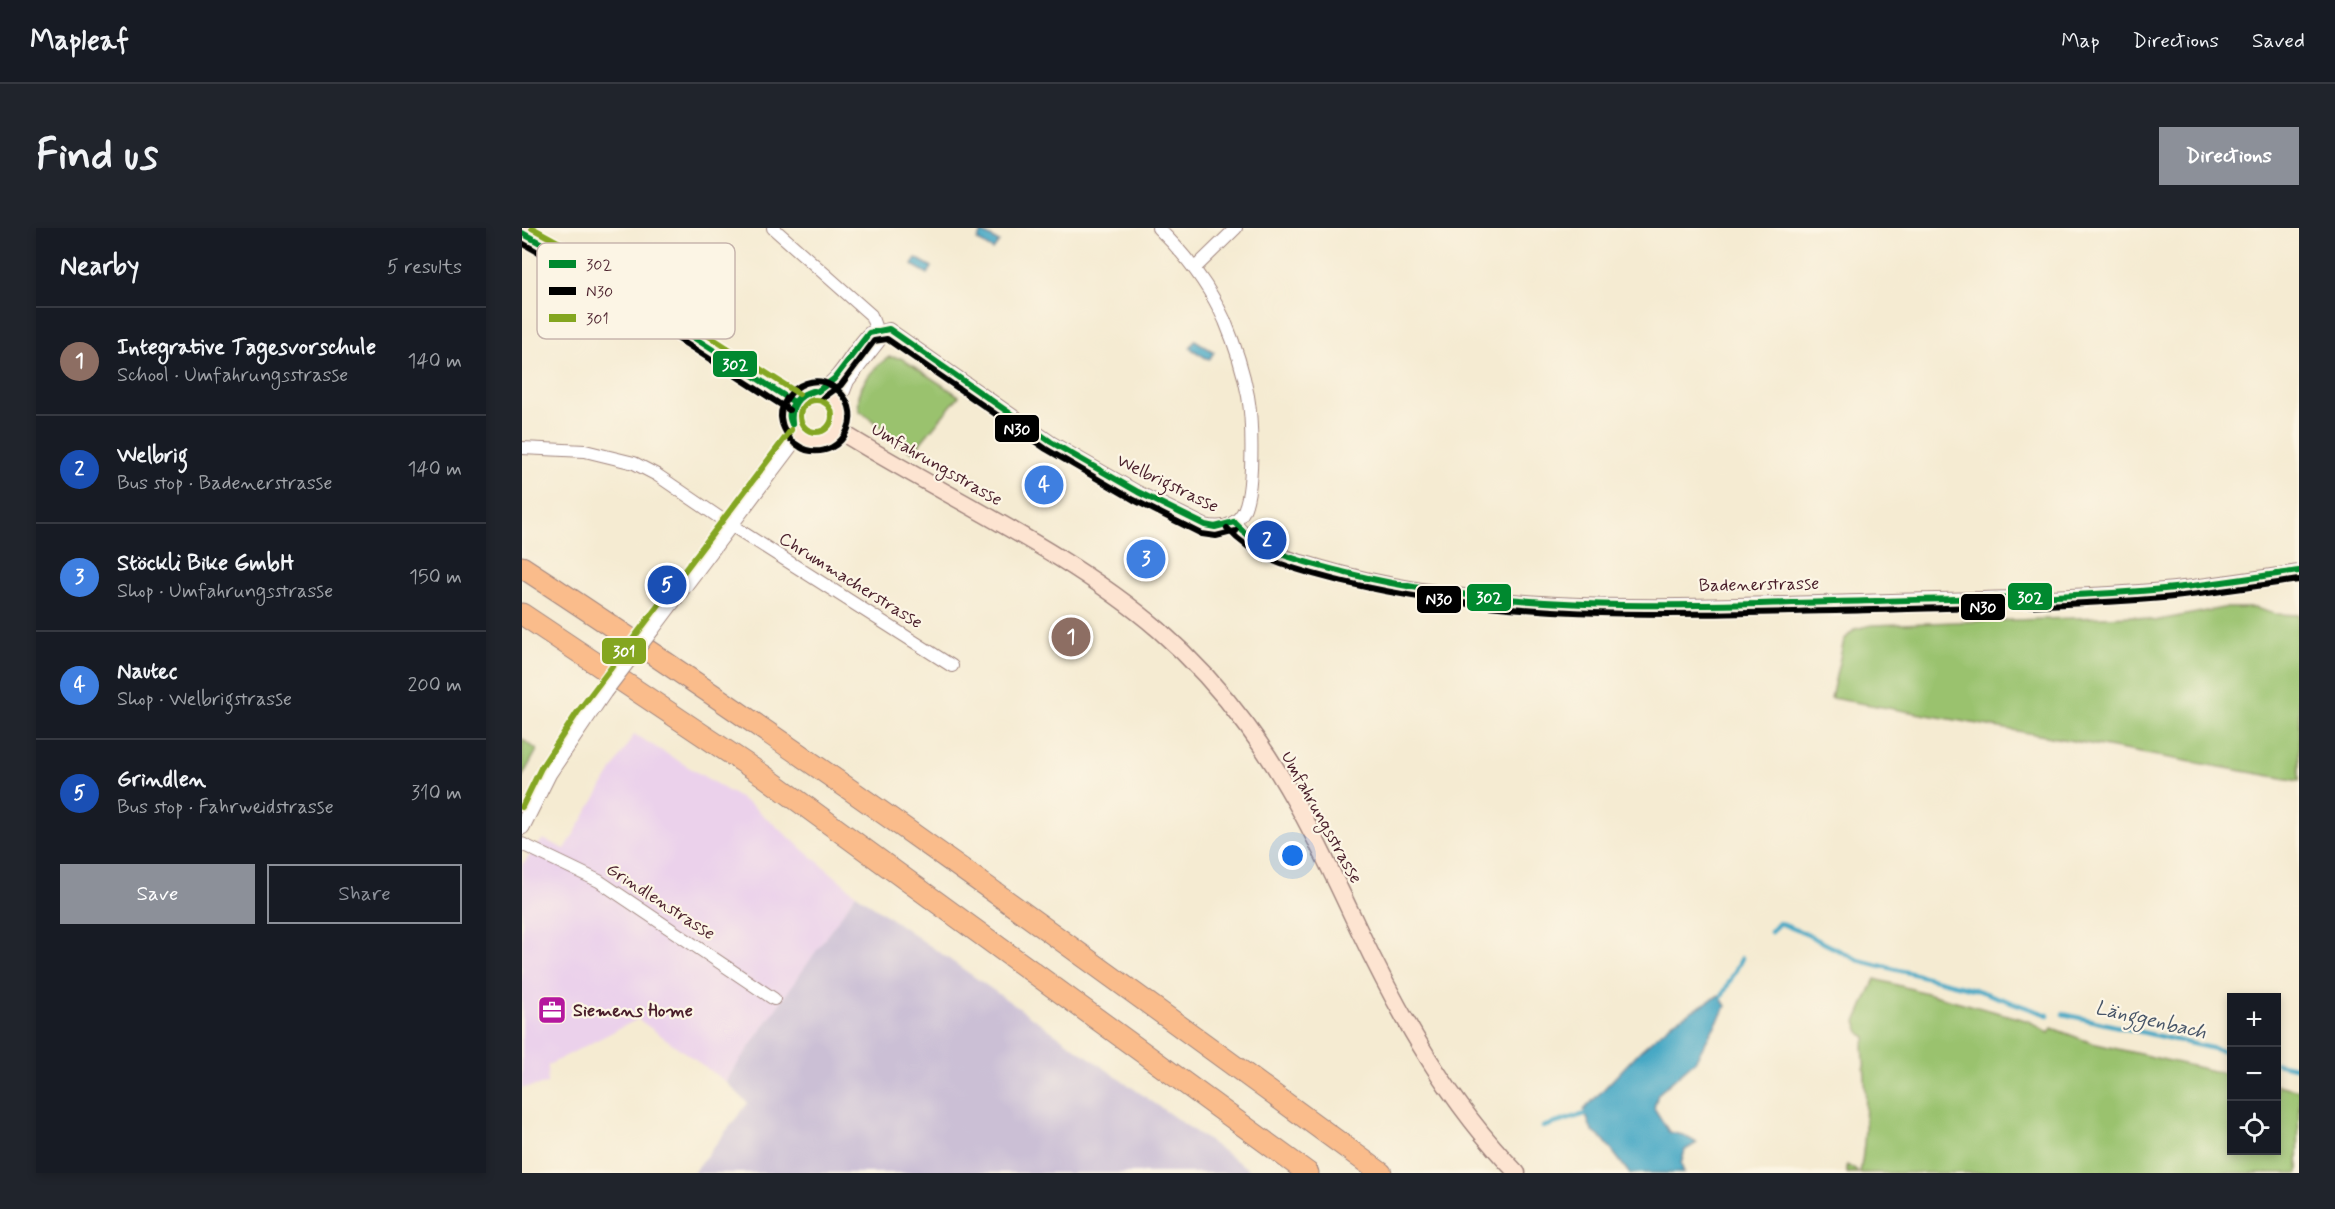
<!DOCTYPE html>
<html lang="en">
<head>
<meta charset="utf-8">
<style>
  :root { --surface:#171b24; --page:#20242c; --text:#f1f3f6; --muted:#9ea1a6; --line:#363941; --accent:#8c9099 }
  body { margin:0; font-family:Mynerve,sans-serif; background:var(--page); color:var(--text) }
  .controls { position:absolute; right:18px; bottom:18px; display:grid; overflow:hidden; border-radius:0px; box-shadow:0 3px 9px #0003 }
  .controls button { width:54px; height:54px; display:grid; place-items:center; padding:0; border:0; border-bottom:2px solid var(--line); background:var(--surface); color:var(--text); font:30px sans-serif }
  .you { position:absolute; left:771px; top:628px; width:21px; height:21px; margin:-15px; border:4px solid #fff; border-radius:50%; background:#1a73e8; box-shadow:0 0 0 9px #1a73e833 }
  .badge { display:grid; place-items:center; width:39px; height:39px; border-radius:50%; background:var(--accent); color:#fff; font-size:20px; font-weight:700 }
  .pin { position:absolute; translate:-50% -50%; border:3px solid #fff; box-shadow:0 2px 6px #0006 }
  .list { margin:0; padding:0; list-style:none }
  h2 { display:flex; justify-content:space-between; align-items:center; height:78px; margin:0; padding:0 24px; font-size:26px }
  h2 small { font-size:20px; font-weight:400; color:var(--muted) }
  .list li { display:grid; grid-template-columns:39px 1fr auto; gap:18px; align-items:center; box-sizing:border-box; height:108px; padding:0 24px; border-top:2px solid var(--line) }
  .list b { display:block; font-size:22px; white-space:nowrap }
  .list p { margin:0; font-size:20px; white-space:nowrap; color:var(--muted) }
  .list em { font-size:20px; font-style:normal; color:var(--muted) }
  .actions { display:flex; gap:12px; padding:18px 24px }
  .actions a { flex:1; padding:14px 0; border:2px solid var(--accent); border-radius:0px; text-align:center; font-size:21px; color:var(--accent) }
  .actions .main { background:var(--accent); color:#fff }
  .icon { flex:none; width:33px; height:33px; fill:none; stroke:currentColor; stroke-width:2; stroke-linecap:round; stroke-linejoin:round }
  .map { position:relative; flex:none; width:1777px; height:945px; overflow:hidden; border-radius:0px }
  header { display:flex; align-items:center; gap:36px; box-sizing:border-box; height:84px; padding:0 30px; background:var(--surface); border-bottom:2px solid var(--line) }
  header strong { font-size:28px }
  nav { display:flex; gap:33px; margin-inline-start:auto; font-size:21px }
  .intro { display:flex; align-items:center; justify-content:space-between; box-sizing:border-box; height:144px; padding:0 36px }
  h1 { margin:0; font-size:42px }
  .button { padding:15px 27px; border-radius:0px; background:var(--accent); color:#fff; font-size:21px; font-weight:700 }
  main { display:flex; gap:36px; padding:0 36px }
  aside { flex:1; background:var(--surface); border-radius:0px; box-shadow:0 3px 9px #0003 }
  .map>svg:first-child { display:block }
  .built { fill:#ebd1eb }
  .industrial { fill:#cbbfd5 }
  .green { fill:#9ac26e; stroke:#72704c; stroke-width:1.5 }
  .water { fill:#46a8c5; stroke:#486478; stroke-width:1.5 }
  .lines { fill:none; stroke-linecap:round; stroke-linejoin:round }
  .stream { stroke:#46a8c5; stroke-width:4.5 }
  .minor-casing { stroke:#a0857e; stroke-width:14 }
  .tertiary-casing { stroke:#a0857e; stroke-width:17 }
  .secondary-casing { stroke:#a0857e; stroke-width:19 }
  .motorway-casing { stroke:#a0857e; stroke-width:23 }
  .minor { stroke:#fff; stroke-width:12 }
  .tertiary { stroke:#fff; stroke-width:15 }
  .secondary { stroke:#fde4d1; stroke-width:16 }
  .motorway { stroke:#fabc8b; stroke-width:21 }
  .tertiary-bridge-casing { stroke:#a0857e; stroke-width:17; stroke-linecap:butt }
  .tertiary-bridge { stroke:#fff; stroke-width:15 }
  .bus-1-casing { stroke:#fcf5e5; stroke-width:10 }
  .bus-2-casing { stroke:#fcf5e5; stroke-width:10 }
  .bus-3-casing { stroke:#fcf5e5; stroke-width:10 }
  .bus-1 { stroke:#00892f; stroke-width:6 }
  .bus-2 { stroke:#000; stroke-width:6 }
  .bus-3 { stroke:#84a620; stroke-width:6 }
  .labels { text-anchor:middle; stroke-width:4.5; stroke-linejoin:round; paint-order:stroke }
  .street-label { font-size:18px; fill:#4a1f2b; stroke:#fcf5e5 }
  .poi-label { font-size:18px; font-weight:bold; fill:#4a1f2b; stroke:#fcf5e5; text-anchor:start }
  .water-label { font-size:20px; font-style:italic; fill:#485669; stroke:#fcf5e5 }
  .key { fill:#fcf5e5; stroke:#c7b5ad; stroke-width:1.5 }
  .key-label { font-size:16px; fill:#4a1f2b }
  .line-badge { stroke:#fcf5e5; stroke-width:2 }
  .badge-label { font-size:16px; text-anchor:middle; font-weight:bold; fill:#fff }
</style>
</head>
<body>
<header>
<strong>Mapleaf</strong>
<nav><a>Map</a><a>Directions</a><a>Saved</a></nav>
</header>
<div class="intro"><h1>Find us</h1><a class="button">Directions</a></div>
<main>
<aside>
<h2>Nearby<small>5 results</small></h2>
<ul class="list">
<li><span class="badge" style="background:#8d6e63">1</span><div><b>Integrative Tagesvorschule</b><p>School · Umfahrungsstrasse</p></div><em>140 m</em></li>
<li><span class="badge" style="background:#1a4fb4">2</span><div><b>Welbrig</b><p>Bus stop · Badenerstrasse</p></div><em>140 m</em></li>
<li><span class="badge" style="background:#3f7fe0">3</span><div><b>Stöckli Bike GmbH</b><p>Shop · Umfahrungsstrasse</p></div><em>150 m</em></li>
<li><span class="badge" style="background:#3f7fe0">4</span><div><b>Nautec</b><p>Shop · Welbrigstrasse</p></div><em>200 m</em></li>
<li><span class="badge" style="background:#1a4fb4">5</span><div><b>Grindlen</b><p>Bus stop · Fahrweidstrasse</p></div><em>310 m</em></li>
</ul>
<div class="actions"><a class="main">Save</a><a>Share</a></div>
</aside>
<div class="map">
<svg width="1777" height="945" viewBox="0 0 1777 945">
  <rect width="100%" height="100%" fill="#fcf5e5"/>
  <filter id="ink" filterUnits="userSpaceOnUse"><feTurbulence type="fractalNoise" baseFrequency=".0167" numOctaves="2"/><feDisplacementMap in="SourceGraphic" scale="12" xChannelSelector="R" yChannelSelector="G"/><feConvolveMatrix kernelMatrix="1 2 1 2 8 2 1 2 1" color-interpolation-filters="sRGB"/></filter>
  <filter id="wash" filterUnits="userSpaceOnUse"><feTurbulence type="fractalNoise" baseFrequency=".008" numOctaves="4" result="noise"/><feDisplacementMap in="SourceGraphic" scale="24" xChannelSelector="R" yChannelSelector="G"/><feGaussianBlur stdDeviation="1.35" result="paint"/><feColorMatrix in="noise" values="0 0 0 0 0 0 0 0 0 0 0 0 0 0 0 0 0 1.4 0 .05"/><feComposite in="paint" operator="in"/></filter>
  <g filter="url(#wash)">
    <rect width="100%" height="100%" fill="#f5ebd2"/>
    <!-- built -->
    <polygon class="built" points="112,506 229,577 334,666 204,854 116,791 26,837 25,856 0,860 0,637 21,611 43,621"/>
    <!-- industrial -->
    <polygon class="industrial" points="334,666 732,945 171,945 226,875 204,854 208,847"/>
    <!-- green -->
    <g class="green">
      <path d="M367,129l12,1 58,38 -46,56 -54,-42c-4,-22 12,-41 30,-53z"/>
      <polygon points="1701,380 1733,380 1753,386 1777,387 1777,553 1309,470 1322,412 1333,401 1350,397 1612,388 1632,393"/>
      <polygon points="0,511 15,522 0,549"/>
      <path d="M1353,751l154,42 20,12 3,-5 40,15 139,32 1,75h44l1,-65 22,5 -1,83h-451v-8l13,8c8,-43 6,-85 3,-128l3,-8 -5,-3 -5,-12z"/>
    </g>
    <!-- water -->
    <g class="water">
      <polygon points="460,4 477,14 471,22 455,12"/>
      <polygon points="394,30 410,39 406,46 390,37"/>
      <polygon points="673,112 692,124 687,132 668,120"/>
      <polygon points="1197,767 1204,778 1173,833 1136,866 1132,880 1147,904 1161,907 1175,915 1163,922 1159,936 1162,945 1107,945 1082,912 1070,903 1062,882 1119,822 1151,794"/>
    </g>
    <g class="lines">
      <!-- stream -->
      <g class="stream">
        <polyline points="1249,704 1257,695 1280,704 1336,732 1452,761 1526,787"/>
        <polyline points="1199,770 1220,730"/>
        <polyline points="1541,786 1710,825"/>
        <polyline points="1754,835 1777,840"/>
        <polyline points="1021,899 1063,886"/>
      </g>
    </g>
  </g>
  <g filter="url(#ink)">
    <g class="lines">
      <!-- minor casing -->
      <g class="minor-casing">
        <g id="minor">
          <polyline points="251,0 349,87 358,112 326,153 317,176"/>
          <polyline points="673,40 714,0"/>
          <path d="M296,163c25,-14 32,-39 51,-58l20,-4 162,113 87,50 67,33c13,3 29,2 37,-11 13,-20 10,-95 6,-118 -5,-26 -13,-51 -23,-75 -16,-36 -39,-66 -67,-93"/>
          <polyline points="0,220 63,223 112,235 135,247 198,290 430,438"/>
          <path d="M712,294c22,29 51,34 85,44 174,51 361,39 541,35 101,-3 203,-3 304,-12 45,-4 90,-12 135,-18"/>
          <polyline points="0,616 77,653 252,771"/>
        </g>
      </g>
      <!-- tertiary casing -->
      <g class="tertiary-casing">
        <g id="tertiary">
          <polyline points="130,401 276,207"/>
          <polyline points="0,599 27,545 82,464"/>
        </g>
      </g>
      <!-- secondary casing -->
      <g class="secondary-casing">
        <g id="secondary">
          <polyline points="0,5 62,39 272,174"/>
          <circle cx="294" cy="189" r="26"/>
          <path d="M316,202c105,66 227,119 321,200 32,28 63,62 88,96 47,63 79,134 112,204 42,88 90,173 158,243"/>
        </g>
      </g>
      <!-- motorway casing -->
      <g class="motorway-casing">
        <g id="motorway">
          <path d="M0,339c294,192 576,399 859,606"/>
          <polyline points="0,386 242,548 786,945"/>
        </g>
      </g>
      <!-- minor -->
      <use href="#minor" class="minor"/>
      <!-- tertiary -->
      <use href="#tertiary" class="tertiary"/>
      <!-- secondary -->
      <use href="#secondary" class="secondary"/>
      <!-- motorway -->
      <use href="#motorway" class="motorway"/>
      <!-- tertiary-bridge casing -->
      <g class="tertiary-bridge-casing">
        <polyline id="tertiary-bridge" points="82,464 130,401"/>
      </g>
      <!-- tertiary-bridge -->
      <use href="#tertiary-bridge" class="tertiary-bridge"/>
      <!-- bus-1 casing -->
      <g class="bus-1-casing">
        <g id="bus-1">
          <polyline points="0,5 62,39 272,174"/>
          <polyline points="296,163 312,151 347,105 367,101 529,214 616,264 683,297 693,299 712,294"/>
          <path d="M270,196c-8,-15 7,-31 22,-33"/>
          <path d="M270,196c-2,-17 5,-29 22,-33"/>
          <path d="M712,294c29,33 71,40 112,51 173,43 353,32 530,28 96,-3 192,-3 288,-12 45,-4 90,-12 135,-18"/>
        </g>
      </g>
      <!-- bus-2 casing -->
      <g class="bus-2-casing">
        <g id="bus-2">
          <polyline points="0,15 57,47 267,182"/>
          <polyline points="301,170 319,157 352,113 365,111 524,221 612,272 680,306 694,308 714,303"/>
          <path d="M268,211c-3,-5 -7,-11 -8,-16 -5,-16 9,-35 24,-40 9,-3 18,-2 26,3 37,22 13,74 -26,64 -4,-1 -8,-5 -12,-7"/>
          <path d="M705,300c31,35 74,43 117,54 173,42 353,32 529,28 97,-3 194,-4 290,-12 46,-4 91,-12 136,-18"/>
        </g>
      </g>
      <!-- bus-3 casing -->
      <g class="bus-3-casing">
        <g id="bus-3">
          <polyline points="10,0 67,31 277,166"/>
          <circle cx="294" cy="188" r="16"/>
          <polyline points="0,579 19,540 55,485 269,202"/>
        </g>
      </g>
      <!-- bus-1 -->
      <use href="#bus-1" class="bus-1"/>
      <!-- bus-2 -->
      <use href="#bus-2" class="bus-2"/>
      <!-- bus-3 -->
      <use href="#bus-3" class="bus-3"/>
    </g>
  </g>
  <!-- icons -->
  <defs>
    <g id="office-square" transform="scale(1.5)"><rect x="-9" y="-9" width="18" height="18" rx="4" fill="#b5179e" stroke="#fcf5e5"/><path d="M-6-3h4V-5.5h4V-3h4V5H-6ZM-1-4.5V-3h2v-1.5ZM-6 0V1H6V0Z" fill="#fff"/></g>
  </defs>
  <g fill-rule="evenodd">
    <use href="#office-square" x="30" y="782"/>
  </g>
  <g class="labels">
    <!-- street labels -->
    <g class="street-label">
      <text transform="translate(415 236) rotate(30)" y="6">Umfahrungsstrasse</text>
      <text transform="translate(646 255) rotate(26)" y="6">Welbrigstrasse</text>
      <text transform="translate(329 352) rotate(32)" y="6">Chrummacherstrasse</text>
      <text transform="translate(1237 356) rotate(-1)" y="6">Badenerstrasse</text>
      <text transform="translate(800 589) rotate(61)" y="6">Umfahrungsstrasse</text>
      <text transform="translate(139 673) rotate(33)" y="6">Grindlenstrasse</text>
    </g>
    <!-- poi labels -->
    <g class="poi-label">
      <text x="51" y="788">Siemens Home</text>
    </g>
    <!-- water labels -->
    <g class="water-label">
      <text transform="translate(1629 791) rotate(13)" y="7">Länggenbach</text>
    </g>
  </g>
  <!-- legend -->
  <rect x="15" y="15" width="198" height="96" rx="9" class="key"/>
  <rect x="27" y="32" width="27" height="8" fill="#00892f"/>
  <rect x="27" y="59" width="27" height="8" fill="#000"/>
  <rect x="27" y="86" width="27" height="8" fill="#84a620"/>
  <g class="key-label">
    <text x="64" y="42">302</text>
    <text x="64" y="69">N30</text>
    <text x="64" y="96">301</text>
  </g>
  <g class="line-badge">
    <rect x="190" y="122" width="46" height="28" rx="6" fill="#00892f"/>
    <rect x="472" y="186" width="46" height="29" rx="6" fill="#000"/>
    <rect x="1485" y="354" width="46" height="29" rx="6" fill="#00892f"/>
    <rect x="944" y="355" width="46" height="29" rx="6" fill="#00892f"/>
    <rect x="894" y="357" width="46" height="29" rx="6" fill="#000"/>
    <rect x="1438" y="365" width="46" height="28" rx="6" fill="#000"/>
    <rect x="79" y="409" width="46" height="28" rx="6" fill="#84a620"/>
  </g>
  <g class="badge-label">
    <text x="213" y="142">302</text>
    <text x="495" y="207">N30</text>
    <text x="1508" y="375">302</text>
    <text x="967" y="375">302</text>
    <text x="917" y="377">N30</text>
    <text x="1461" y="385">N30</text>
    <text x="102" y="429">301</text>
  </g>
</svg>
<div class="controls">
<button>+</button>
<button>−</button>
<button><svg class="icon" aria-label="locate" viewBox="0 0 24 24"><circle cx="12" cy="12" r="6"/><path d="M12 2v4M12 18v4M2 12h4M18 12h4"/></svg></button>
</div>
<div class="you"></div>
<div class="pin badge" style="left:549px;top:409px;background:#8d6e63">1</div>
<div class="pin badge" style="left:745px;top:312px;background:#1a4fb4">2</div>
<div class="pin badge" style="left:624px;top:331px;background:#3f7fe0">3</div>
<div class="pin badge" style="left:522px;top:257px;background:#3f7fe0">4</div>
<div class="pin badge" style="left:145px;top:357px;background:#1a4fb4">5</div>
</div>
</main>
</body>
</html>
